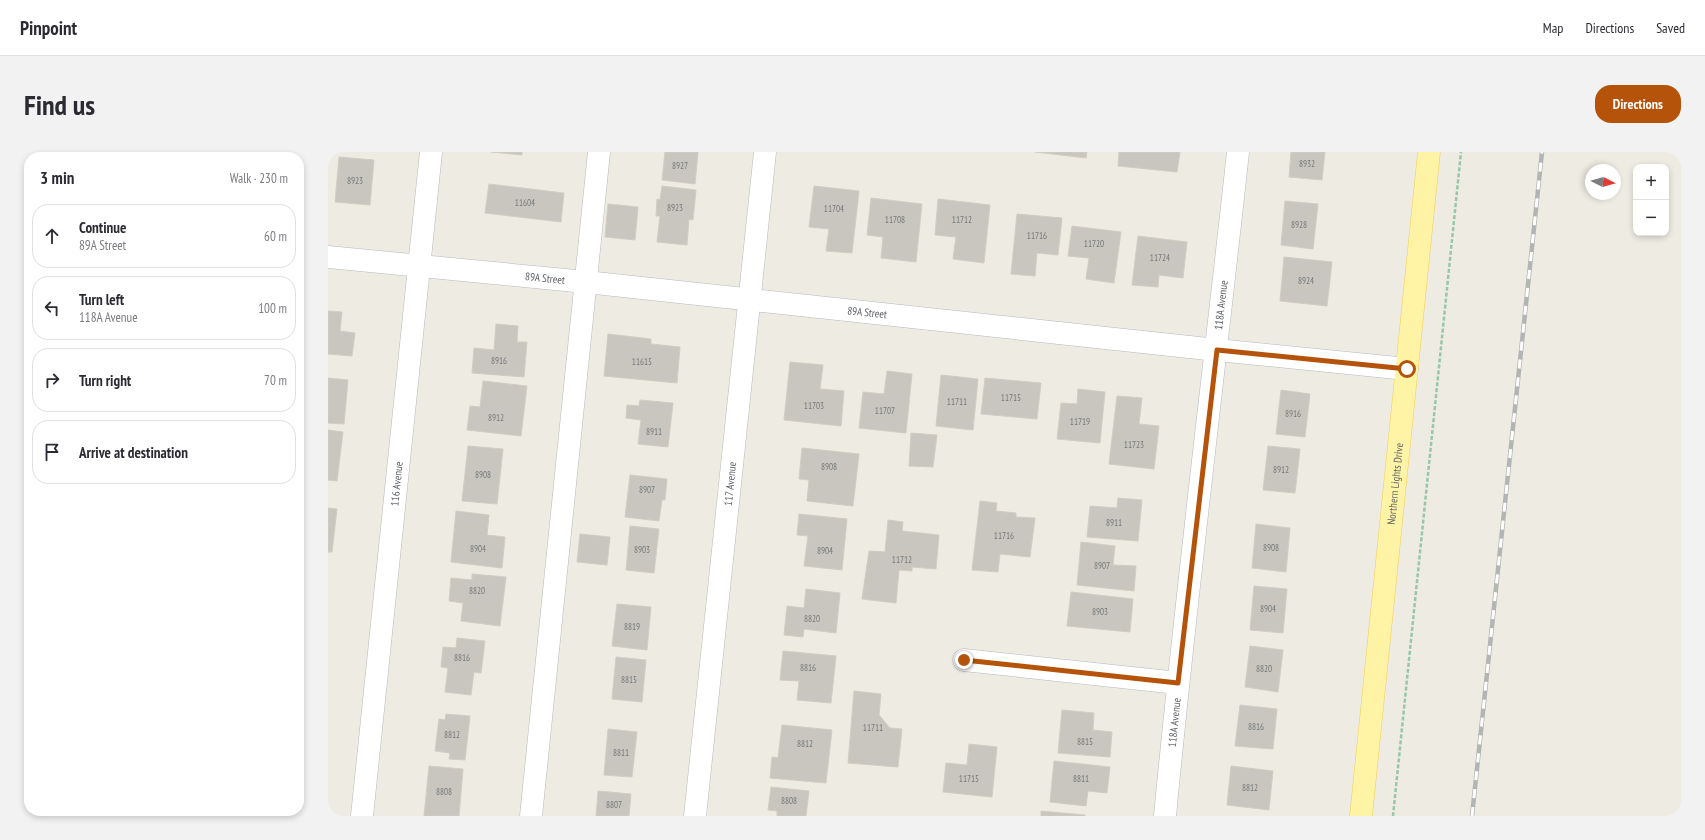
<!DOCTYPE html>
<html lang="en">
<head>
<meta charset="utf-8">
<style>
  :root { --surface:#fff; --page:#f2f2f3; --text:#2b2b33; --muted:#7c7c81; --line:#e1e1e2; --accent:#b45309 }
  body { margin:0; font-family:"PT Sans Narrow",sans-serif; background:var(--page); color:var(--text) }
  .controls { position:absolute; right:12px; top:12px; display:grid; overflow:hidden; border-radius:8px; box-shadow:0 2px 6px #0003 }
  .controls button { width:36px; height:36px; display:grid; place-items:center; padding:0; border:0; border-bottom:1px solid var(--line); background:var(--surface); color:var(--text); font:20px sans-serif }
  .compass { position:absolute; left:1257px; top:12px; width:36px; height:36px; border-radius:50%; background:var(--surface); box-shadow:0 2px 6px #0003; rotate:96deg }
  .stop { position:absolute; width:12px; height:12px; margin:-9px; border:3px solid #b45309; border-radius:50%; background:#fff }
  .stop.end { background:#b45309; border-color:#fff; box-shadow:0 1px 4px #0008 }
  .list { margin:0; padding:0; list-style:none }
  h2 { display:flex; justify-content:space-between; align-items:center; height:52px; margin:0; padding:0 16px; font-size:17px }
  h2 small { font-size:13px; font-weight:400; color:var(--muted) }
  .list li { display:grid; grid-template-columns:26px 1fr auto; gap:12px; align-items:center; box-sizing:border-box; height:64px; margin:0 8px 8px; padding:0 8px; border:1px solid var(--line); border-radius:16px }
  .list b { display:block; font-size:15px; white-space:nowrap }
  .list p { margin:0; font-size:13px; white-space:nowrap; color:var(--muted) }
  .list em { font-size:13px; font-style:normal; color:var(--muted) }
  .icon { flex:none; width:22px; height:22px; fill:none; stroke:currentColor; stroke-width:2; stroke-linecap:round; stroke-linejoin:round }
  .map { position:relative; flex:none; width:1353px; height:664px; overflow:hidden; border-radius:16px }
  header { display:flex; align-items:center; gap:24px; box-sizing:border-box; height:56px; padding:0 20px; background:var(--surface); border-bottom:1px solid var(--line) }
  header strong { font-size:19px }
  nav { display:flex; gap:22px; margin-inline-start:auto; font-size:14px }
  .intro { display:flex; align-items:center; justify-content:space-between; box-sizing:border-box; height:96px; padding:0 24px }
  h1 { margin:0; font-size:28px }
  .button { padding:10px 18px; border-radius:16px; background:var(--accent); color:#fff; font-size:14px; font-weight:700 }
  main { display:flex; gap:24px; padding:0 24px }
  aside { flex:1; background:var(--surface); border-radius:16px; box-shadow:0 2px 6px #0003 }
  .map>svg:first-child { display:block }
  .building { fill:#c8c6bf; stroke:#d2cdc0 }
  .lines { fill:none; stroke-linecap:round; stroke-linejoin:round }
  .minor-casing { stroke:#b7babf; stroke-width:23 }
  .major-casing { stroke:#f3cc56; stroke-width:23 }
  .path { stroke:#97c7a6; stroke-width:2.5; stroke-dasharray:4 2; stroke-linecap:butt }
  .minor { stroke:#fff; stroke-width:22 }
  .major { stroke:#fff4a5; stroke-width:22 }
  .rail-casing { stroke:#b3b4b4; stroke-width:4.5 }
  .rail { stroke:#fff; stroke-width:3; stroke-dasharray:9; stroke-linecap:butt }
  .route { stroke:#b45309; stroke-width:5 }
  .labels { text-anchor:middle; stroke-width:3.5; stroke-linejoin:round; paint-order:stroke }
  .number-label { font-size:9px; fill:#76787a }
  .street-label { font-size:11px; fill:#5a5e63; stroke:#fff }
</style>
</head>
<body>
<header>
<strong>Pinpoint</strong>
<nav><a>Map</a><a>Directions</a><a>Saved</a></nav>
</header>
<div class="intro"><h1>Find us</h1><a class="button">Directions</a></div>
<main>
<aside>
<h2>3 min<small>Walk · 230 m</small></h2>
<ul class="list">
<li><svg class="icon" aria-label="ahead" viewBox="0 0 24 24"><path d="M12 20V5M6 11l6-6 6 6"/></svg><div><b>Continue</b><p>89A Street</p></div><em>60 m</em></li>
<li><svg class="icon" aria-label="left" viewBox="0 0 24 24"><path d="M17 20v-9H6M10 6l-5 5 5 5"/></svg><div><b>Turn left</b><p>118A Avenue</p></div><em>100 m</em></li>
<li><svg class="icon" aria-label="right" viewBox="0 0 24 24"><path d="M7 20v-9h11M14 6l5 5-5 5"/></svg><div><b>Turn right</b></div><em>70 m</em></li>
<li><svg class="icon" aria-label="arrive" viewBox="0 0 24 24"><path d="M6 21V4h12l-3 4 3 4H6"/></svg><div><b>Arrive at destination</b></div></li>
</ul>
</aside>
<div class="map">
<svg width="1353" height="664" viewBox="0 0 1353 664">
  <rect width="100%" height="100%" fill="#edebe2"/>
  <!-- building -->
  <g class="building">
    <polygon points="163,0 194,0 194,3"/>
    <polygon points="337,0 370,0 367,32 334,28"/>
    <polygon points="707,0 759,0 758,6"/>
    <polygon points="791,0 852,0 849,20 790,14"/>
    <polygon points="963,0 997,0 994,28 961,25"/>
    <polygon points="11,5 46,8 42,53 7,50"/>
    <polygon points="161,32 236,41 233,70 157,61"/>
    <polygon points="334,34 368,38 365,68 361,67 359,93 329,90 332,64 328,64 329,47 332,48"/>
    <polygon points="486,34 531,39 524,101 498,99 501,77 481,75"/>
    <polygon points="543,46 594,52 588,110 553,106 555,85 539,83"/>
    <polygon points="610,47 662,53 656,111 625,107 628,85 607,83"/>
    <polygon points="957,49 990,52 985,97 953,93"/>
    <polygon points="280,52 310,55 307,88 277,85"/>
    <polygon points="689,62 734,66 730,103 709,101 707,124 683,122"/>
    <polygon points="744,74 793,80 786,131 758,127 761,106 740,104"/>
    <polygon points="810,84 859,90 855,126 831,123 830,135 804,133"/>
    <polygon points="956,105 1004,110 999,154 952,149"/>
    <polygon points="0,159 14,160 12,179 27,181 24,204 0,202"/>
    <polygon points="168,172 190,174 189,190 199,190 196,225 144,221 146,196 166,198"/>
    <polygon points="280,182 323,187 323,192 352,195 349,231 276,224"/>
    <polygon points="462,210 495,213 492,237 516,239 513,274 456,268"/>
    <polygon points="559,219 584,222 578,281 531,276 535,240 556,242"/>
    <polygon points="613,223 650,227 645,278 608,274"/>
    <polygon points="0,226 20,228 16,272 0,271"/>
    <polygon points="657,226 713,231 709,267 653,262"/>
    <polygon points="155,229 199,234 193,284 139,278 142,254 152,255"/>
    <polygon points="750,237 777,240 772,291 729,287 733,251 749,252"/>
    <polygon points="953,238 982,242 977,285 948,282"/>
    <polygon points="789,244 814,246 811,272 831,274 826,317 781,312"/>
    <polygon points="312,248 345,251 340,295 310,292 313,268 298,266 299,253 311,254"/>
    <polygon points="0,278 15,280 9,329 0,328"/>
    <polygon points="583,281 609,283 605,315 581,314"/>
    <polygon points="140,294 175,297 169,352 134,349"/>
    <polygon points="940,294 972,297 967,341 935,338"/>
    <polygon points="474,296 531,302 525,354 479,349 481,328 471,327"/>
    <polygon points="302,323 339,327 337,348 334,348 331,369 297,365"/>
    <polygon points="790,346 814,348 810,389 759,385 762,354 789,356"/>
    <polygon points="652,349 669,351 668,359 688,361 688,365 707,366 702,405 672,402 670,420 644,418"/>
    <polygon points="0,356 9,357 4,400 0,400"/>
    <polygon points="128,359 161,363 159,383 177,385 174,416 123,410"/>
    <polygon points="471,362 519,367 514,418 476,414 480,384 469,383"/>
    <polygon points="560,368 575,370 574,379 611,383 608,417 584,415 584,419 571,418 568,451 534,447 541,399 557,400"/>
    <polygon points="928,372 962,376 958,420 924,416"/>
    <polygon points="302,374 331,377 326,421 298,418"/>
    <polygon points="252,382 282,385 279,413 249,410"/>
    <polygon points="753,390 787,394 785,413 808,414 806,439 749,433"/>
    <polygon points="144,422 178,425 172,474 133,469 135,451 121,449 123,426 144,428"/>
    <polygon points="926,434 959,437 955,481 922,478"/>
    <polygon points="478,437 512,441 508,481 476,477 475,485 456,483 459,454 476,456"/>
    <polygon points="743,440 805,447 802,480 739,474"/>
    <polygon points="289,452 323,455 319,498 284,494"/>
    <polygon points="129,486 157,489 153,521 146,520 143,543 117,540 120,516 113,515 115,495 128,496"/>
    <polygon points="922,494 955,498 950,540 917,535"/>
    <polygon points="455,499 508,504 503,551 469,548 471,529 452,528"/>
    <polygon points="288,505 318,508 314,550 284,547"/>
    <polygon points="526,539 553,542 551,563 562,576 574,577 570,615 520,611"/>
    <polygon points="912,553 949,557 945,597 907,594"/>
    <polygon points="734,558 766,561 765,578 784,580 782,605 730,601"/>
    <polygon points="118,562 142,564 137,608 121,607 122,601 107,599 111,567 117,568"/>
    <polygon points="454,573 504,578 498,631 442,626 444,605 450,606"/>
    <polygon points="280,577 309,580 304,625 276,623"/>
    <polygon points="641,592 669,595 664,645 615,640 618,611 639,613"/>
    <polygon points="726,609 782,615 779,641 760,639 758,654 722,650"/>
    <polygon points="101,614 135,617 131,664 96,664"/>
    <polygon points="903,614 945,619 941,658 899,653"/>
    <polygon points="443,635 481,639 478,664 449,664 449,659 440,658"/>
    <polygon points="270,639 303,642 301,664 268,664"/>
    <polygon points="713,659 757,663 757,664 713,664"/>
  </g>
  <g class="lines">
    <!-- minor casing -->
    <g class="minor-casing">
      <g id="minor">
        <path id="s1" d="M0,105l258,25 631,68 190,19"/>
        <polyline points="636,508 850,531"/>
        <path id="s2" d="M34,664l69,-664"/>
        <polyline points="203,664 271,0"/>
        <path id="s3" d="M367,664l70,-664"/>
        <path id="s4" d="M837,664c21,-222 49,-443 73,-664"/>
      </g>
    </g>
    <!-- major casing -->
    <g class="major-casing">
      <g id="major">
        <path id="s5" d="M1033,664l68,-664"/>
      </g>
    </g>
    <!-- path -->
    <polyline class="path" points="1065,664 1133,0"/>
    <!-- minor -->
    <use href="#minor" class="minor"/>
    <!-- major -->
    <use href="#major" class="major"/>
    <!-- rail casing -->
    <g class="rail-casing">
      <polyline id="rail" points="1144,664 1214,0"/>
    </g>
    <!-- rail -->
    <use href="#rail" class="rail"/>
  </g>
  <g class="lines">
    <!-- route -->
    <polyline class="route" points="636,508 850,531 889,198 1079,217"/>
  </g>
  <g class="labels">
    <!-- number labels -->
    <g class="number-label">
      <text x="979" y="15">8932</text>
      <text x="352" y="17">8927</text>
      <text x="27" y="32">8923</text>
      <text x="197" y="54">11604</text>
      <text x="347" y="59">8923</text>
      <text x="506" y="60">11704</text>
      <text x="567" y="71">11708</text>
      <text x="634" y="71">11712</text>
      <text x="971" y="76">8928</text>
      <text x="709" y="87">11716</text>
      <text x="766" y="95">11720</text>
      <text x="832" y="109">11724</text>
      <text x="978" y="132">8924</text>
      <text x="171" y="212">8916</text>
      <text x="314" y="213">11615</text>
      <text x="683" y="249">11715</text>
      <text x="629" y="253">11711</text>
      <text x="486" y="257">11703</text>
      <text x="557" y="262">11707</text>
      <text x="965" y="265">8916</text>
      <text x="168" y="269">8912</text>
      <text x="752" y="273">11719</text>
      <text x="326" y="283">8911</text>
      <text x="806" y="296">11723</text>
      <text x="501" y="318">8908</text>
      <text x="953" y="321">8912</text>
      <text x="155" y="326">8908</text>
      <text x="319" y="341">8907</text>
      <text x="786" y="374">8911</text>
      <text x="676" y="387">11716</text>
      <text x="943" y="399">8908</text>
      <text x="150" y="400">8904</text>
      <text x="314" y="401">8903</text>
      <text x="497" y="402">8904</text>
      <text x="574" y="411">11712</text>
      <text x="774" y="417">8907</text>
      <text x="149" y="442">8820</text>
      <text x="940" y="460">8904</text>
      <text x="772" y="463">8903</text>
      <text x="484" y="470">8820</text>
      <text x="304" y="478">8819</text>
      <text x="134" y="509">8816</text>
      <text x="480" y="519">8816</text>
      <text x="936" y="520">8820</text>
      <text x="301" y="531">8815</text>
      <text x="928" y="578">8816</text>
      <text x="545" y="579">11711</text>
      <text x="124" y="586">8812</text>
      <text x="757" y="593">8815</text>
      <text x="477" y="595">8812</text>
      <text x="293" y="604">8811</text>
      <text x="641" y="630">11715</text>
      <text x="753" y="630">8811</text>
      <text x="922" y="639">8812</text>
      <text x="116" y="643">8808</text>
      <text x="461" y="652">8808</text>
      <text x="286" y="656">8807</text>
    </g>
    <!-- street labels -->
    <g class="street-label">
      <text dy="4" stroke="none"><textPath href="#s1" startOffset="218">89A Street</textPath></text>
      <text dy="4" stroke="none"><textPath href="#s4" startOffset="514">118A Avenue</textPath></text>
      <text dy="4" stroke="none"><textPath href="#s1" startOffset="542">89A Street</textPath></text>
      <text dy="4" stroke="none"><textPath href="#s2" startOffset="334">116 Avenue</textPath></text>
      <text dy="4" stroke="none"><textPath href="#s3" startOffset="334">117 Avenue</textPath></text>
      <text dy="4" stroke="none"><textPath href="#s5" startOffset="334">Northern Lights Drive</textPath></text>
      <text dy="4" stroke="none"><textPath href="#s4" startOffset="94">118A Avenue</textPath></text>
    </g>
  </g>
</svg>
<div class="controls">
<button>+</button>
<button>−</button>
</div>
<svg class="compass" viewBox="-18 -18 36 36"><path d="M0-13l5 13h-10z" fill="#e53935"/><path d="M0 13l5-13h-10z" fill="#7c7c81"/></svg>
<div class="stop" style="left:1079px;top:217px"></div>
<div class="stop end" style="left:636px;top:508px"></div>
</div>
</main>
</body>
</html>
